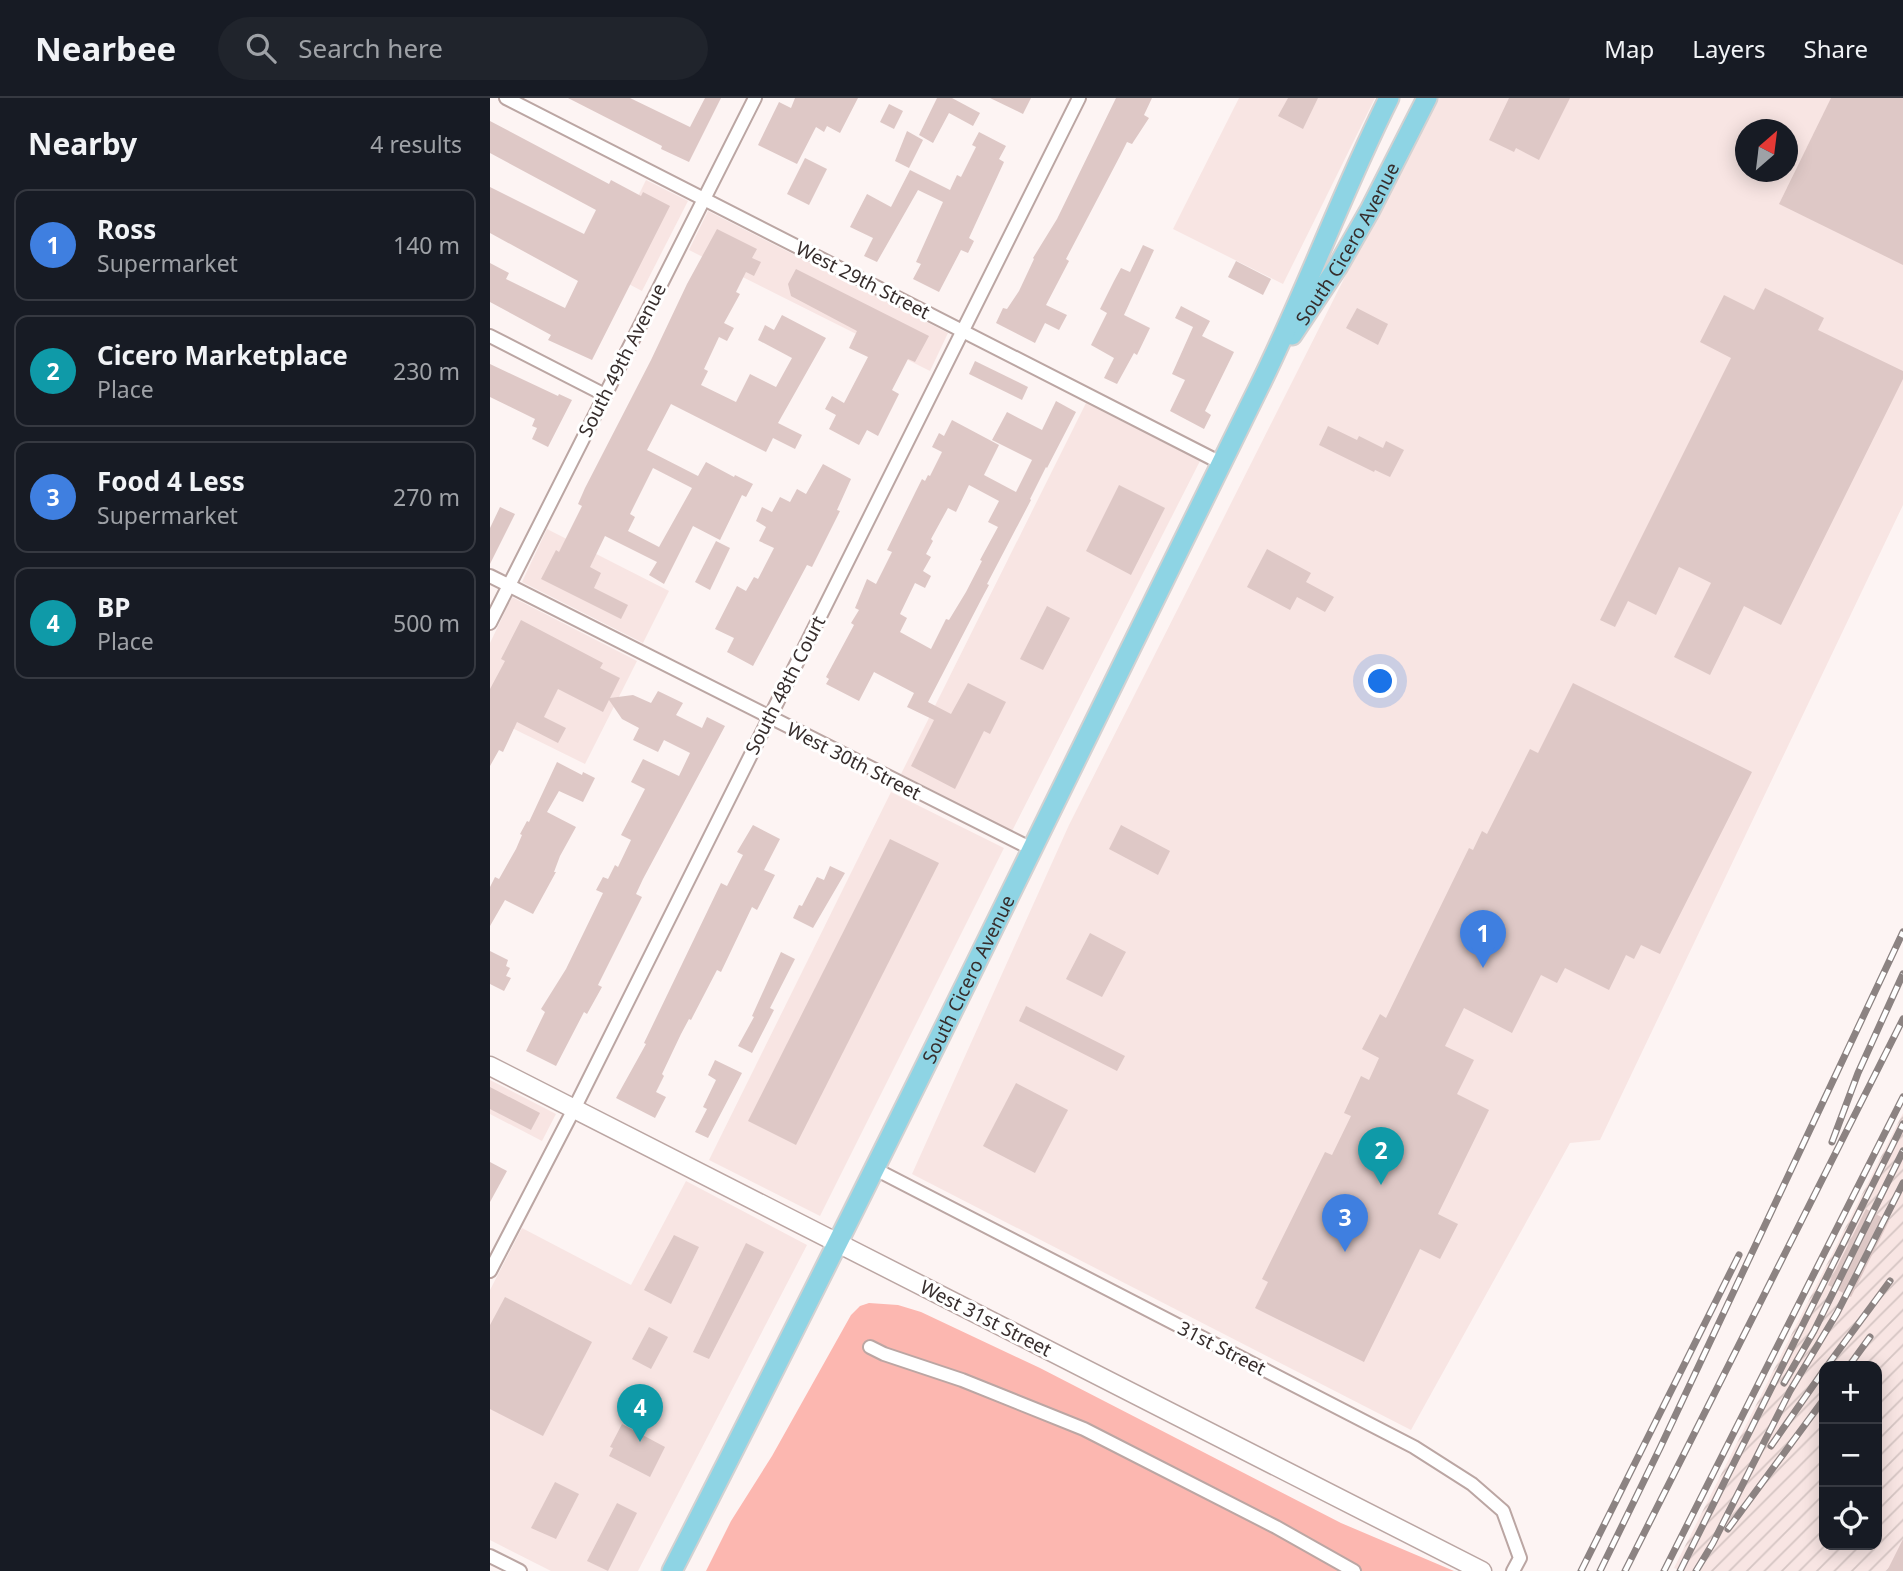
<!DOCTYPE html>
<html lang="en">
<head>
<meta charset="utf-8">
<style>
  :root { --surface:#171b24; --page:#20242c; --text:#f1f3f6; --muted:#9ea1a6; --line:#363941; --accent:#478a9a }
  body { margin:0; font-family:"Noto Sans",sans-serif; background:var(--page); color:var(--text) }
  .controls { position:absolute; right:21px; bottom:21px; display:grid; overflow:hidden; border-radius:14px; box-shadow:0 4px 18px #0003 }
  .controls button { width:63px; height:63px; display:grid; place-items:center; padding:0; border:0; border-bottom:2px solid var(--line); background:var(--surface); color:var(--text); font:35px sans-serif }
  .compass { position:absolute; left:1245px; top:21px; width:63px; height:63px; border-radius:50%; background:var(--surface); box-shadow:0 4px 18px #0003; rotate:28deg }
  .you { position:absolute; left:891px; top:584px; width:24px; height:24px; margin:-18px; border:5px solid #fff; border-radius:50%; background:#1a73e8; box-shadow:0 0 0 10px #1a73e833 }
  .badge { display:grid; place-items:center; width:46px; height:46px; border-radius:50%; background:var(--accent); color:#fff; font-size:23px; font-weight:700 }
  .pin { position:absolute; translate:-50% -58px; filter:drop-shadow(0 2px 4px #0008) }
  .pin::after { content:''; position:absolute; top:37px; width:24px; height:21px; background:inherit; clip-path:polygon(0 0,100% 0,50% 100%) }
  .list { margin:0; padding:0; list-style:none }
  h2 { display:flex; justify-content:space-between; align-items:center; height:91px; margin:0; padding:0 28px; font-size:30px }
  h2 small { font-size:23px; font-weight:400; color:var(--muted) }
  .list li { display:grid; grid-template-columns:46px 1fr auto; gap:21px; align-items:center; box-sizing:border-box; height:112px; margin:0 14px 14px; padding:0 14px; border:2px solid var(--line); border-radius:14px }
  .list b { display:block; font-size:26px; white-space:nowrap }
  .list p { margin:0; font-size:23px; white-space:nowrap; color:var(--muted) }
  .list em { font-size:23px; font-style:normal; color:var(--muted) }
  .icon { flex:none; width:38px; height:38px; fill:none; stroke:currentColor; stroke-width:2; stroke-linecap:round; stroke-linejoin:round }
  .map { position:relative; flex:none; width:1413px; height:1473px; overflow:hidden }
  header { display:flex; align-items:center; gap:42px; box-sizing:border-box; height:98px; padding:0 35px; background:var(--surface); border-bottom:2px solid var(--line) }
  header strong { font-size:33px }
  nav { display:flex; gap:38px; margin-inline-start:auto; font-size:24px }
  .search { width:490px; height:63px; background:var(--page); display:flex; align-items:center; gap:18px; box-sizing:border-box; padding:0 24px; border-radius:38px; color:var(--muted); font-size:26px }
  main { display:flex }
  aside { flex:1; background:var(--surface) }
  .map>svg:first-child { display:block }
  .built { fill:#f8e5e3; fill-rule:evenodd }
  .industrial { fill:url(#industrial-furrows); fill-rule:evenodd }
  .green { fill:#fcb7b0 }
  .building { fill:#dec8c6; fill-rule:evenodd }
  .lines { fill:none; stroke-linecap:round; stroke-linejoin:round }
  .minor-casing { stroke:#bba6a3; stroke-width:16 }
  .secondary-casing { stroke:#bba6a3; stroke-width:21 }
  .primary-casing { stroke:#d3d1d1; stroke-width:23 }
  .minor { stroke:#fff; stroke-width:12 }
  .secondary { stroke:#fff; stroke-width:18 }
  .primary { stroke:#8ed4e4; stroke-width:19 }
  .rail-casing { stroke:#8c8382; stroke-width:7 }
  .rail { stroke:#fff; stroke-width:4.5; stroke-dasharray:13; stroke-linecap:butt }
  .labels { text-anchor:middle; stroke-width:6; stroke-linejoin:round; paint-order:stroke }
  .street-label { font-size:19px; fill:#362d2c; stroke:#fff }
</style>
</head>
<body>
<header>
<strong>Nearbee</strong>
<div class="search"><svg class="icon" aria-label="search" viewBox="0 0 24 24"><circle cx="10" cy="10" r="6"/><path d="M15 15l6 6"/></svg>Search here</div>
<nav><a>Map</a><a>Layers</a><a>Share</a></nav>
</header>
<main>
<aside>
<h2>Nearby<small>4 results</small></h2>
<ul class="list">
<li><span class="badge" style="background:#3f7fe0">1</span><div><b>Ross</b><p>Supermarket</p></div><em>140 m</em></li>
<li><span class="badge" style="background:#0f9aa8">2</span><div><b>Cicero Marketplace</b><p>Place</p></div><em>230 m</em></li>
<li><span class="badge" style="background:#3f7fe0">3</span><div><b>Food 4 Less</b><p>Supermarket</p></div><em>270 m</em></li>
<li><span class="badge" style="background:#0f9aa8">4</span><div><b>BP</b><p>Place</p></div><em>500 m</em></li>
</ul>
</aside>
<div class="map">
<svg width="1413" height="1473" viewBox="0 0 1413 1473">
  <defs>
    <pattern id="industrial-furrows" width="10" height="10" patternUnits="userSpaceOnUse" patternTransform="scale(1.75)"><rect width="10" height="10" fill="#f8e5e3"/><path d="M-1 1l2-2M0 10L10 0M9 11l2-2" fill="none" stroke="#d5c5c3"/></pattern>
  </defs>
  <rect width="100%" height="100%" fill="#fdf4f3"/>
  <!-- built -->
  <g class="built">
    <polygon points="749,0 885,0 793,186 683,131"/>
    <path d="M945,0h468v407l-303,635 -30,3 -159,287 -499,-256 157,-349zM1255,32h42v42h-42z"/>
    <polygon points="156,82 198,103 152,193 112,172"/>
    <polygon points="218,113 458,235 440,273 199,152"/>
    <polygon points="596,305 710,363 522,733 411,676"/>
    <polygon points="57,431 179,493 153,545 32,484"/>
    <polygon points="22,499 147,563 95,666 0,619 0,545"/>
    <polygon points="401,694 514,750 330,1118 219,1062"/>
    <polygon points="0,982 66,1016 52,1043 0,1016"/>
    <polygon points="196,1083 317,1147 148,1473 61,1473 0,1442 0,1192 32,1130 141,1187"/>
  </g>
  <!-- industrial -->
  <path class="industrial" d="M1413,1015v458h-222l-7,-3zM1334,1268h53v179h-53z"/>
  <!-- green -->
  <polygon class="green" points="379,1205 408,1207 431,1214 550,1270 851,1425 964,1473 216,1473 241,1423 282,1358 361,1217 370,1208"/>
  <!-- building -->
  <g class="building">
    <polygon points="78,0 140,0 200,29 215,0 231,0 199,64 171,51 172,48"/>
    <polygon points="305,0 368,0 350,35 337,28 334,34 326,29 307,66 268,47 289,4 301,10"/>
    <polygon points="447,0 462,0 490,15 483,28 459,15 443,45 429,37"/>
    <polygon points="500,0 541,0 533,16"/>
    <polygon points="626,0 662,0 654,17 659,20 642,46 637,44 630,58 576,161 579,163 556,207 577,217 569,232 555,225 545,245 506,225 513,210 517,211 529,193 544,161 543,160 567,121"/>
    <polygon points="798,0 828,0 813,31 788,18"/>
    <polygon points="1019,0 1080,0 1049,62 1026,50 1024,54 999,42"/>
    <polygon points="1341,0 1413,0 1413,167 1289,106"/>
    <polygon points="399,6 413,13 404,31 390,24"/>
    <polygon points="0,23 119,86 121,82 151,98 153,94 180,108 102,262 58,242 61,237 0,204 0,165 19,175 16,181 75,210 88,183 0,135 0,89 94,136 106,112 0,55"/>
    <polygon points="417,33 433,42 419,70 405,63"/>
    <polygon points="489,34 516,48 509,61 514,64 479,140 484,143 478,155 471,152 449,194 423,181 431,166 426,164 453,104 428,92 387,164 374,158 383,140 360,129 377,96 401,109 420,72 460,92 467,77 471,79 486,49 482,47"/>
    <polygon points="315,60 337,71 319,107 297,96"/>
    <path d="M227,131l40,20 -5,9 9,4 -7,14 -8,-4 -10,20 4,2 -16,29 10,5 -7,13 -8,-4 -15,32 4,2 -7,14 35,17 14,-28 26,13 16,-29 -34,-18 7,-15 9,5 8,-15 44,23 -48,85 24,12 -7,14 -22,-11 -7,14 -95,-48 -24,46 51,26 8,-14 28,15 1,-2 18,9 -7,13 -4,-2 -22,45 -27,-14 -29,58 -15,-9 8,-13 -52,-26 -15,31 11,6 -7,15 34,17 -7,14 -80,-40 15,-29 3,2 23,-46 -4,-2 7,-16 66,-128 36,-76zM163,370l39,20 -33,59 -31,-16 7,-14 -5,-3z"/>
    <polygon points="653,147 664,152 634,217 660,230 647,257 644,255 627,286 614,280 624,260 601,247 617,215 610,211 624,183 631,170 640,174"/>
    <polygon points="746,163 781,181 773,197 738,179"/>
    <polygon points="306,171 439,238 425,264 418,261 402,292 409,296 388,338 377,332 369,347 339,331 346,317 335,311 342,298 354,305 378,259 359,250 367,233 301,198 298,186"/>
    <polygon points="1275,190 1334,220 1328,232 1413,273 1413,281 1291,527 1254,508 1220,577 1184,559 1221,485 1189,469 1166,517 1138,503 1125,529 1110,522 1241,260 1210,244 1234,197 1264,212"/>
    <polygon points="691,208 720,223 712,238 744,254 715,313 721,317 714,331 680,313 695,282 682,276 703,229 685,220"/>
    <polygon points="867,210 898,226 888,247 856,230"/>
    <polygon points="485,263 538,289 532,302 479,276"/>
    <polygon points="0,266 68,298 69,296 82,302 58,349 42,341 47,330 42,328 45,321 0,299"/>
    <path d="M566,303l20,11 -29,56 -1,-1 -16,32 1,1 -44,84 2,1 -7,13 -54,104 23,12 17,-31 38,19 -16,32 -6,-3 -29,58 -44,-23 23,-46 -27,-13 7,-14 -40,-21 -15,29 -33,-17 3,-5 -3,-2 28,-52 -3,-2 8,-13 -4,-2 12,-29 9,5 16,-32 -5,-2 29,-59 6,-12 3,2 3,-6 2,1 12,-24 -10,-5 7,-14 5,3 8,-16 47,25 -15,30 32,17 16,-32 -40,-20 15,-28 35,18zM479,387l30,16 -11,21 10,5 -18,33 2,1 -16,31 -17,28 -3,-1 -15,30 -31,-17 7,-14 -7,-4 15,-31 10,5 6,-12 -8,-5 8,-14 -5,-3 7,-13 -2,-2 17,-31 8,4z"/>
    <polygon points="838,328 867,342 869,338 893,350 896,343 914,352 900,379 885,372 884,374 829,347"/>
    <polygon points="333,366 361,381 347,412 350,413 322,469 317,467 263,568 237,554 244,540 225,531 247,488 256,493 264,479 268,481 284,450 269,443 276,429 266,423 272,409 282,414 290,399 300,404 307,391 316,396"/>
    <polygon points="629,387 675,410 641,477 596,453"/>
    <polygon points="10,409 25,416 0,466 0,430"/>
    <polygon points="226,443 240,450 220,492 205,484"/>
    <polygon points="777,451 821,475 816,484 844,499 835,514 807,499 800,512 757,489"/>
    <polygon points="557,508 580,520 553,572 530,561"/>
    <polygon points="31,522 113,565 110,570 130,580 120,600 143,597 161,605 168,593 193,605 186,617 212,630 217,619 235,628 153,781 146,796 152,799 108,887 112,889 97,916 94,914 66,968 36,953 55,914 51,911 76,871 113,795 106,792 113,779 118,781 125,767 128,769 141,742 131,737 155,691 141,684 153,661 189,678 200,655 174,642 168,654 143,642 149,630 132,621 119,602 113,614 68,591 54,619 76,630 68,645 27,624 13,654 9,652 0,668 0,591 15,563 11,561"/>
    <polygon points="1083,585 1262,674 1170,856 1151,847 1144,861 1136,857 1119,892 1075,870 1067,885 1051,877 1022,935 974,910 955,948 984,962 967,996 999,1012 948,1116 968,1126 950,1161 930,1151 874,1264 765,1210 778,1184 772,1181 835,1054 842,1057 861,1018 854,1015 871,978 879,982 889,960 872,951 890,916 896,920 979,750 983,752 992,733 997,736 1040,651 1048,655"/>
    <polygon points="67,664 92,677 93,674 105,680 93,704 69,693 57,714 86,729 70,758 64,774 66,774 43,816 15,802 0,828 0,789 5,779 9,781 26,751 32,737 30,736 37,723 39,724"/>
    <polygon points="263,727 290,741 274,772 285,777 267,812 262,809 231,874 227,872 201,922 199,921 191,936 172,976 174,978 166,994 176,999 165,1020 126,1000 156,946 154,945 231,785 237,788 253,757 247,754"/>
    <polygon points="631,727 680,753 668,777 619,751"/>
    <polygon points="400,741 449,765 306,1047 258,1023"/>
    <polygon points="340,768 355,775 323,830 303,820 309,807 312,808 327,779 334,782"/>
    <polygon points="600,835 636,854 612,899 576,881"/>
    <polygon points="0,853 18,862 16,868 20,870 16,878 21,880 14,893 0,886"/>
    <polygon points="291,854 305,861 280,910 284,912 262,955 248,948 264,919 262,918"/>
    <polygon points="536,908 635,958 627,973 529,923"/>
    <polygon points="225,962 252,975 218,1040 205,1034 217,1011 213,1009 226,982 218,977"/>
    <polygon points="526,985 578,1012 545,1075 493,1048"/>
    <polygon points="0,989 50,1015 41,1032 0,1011"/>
    <polygon points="0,1064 17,1073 0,1104"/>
    <polygon points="1376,1111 1399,1123 1361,1199 1338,1187"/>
    <polygon points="184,1137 209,1149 181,1206 154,1192"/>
    <polygon points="256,1145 274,1154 219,1261 203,1254"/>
    <polygon points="15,1199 102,1244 53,1338 0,1311 0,1227"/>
    <polygon points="159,1229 178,1239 161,1271 142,1261"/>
    <polygon points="132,1326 175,1349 160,1379 119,1358 123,1350 120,1349"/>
    <polygon points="65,1384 89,1396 66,1441 41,1430"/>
    <polygon points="127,1405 147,1415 118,1473 97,1463"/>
    <polygon points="1413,1441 1413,1473 1397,1473"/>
  </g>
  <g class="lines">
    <!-- minor casing -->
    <g class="minor-casing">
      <g id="minor">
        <polyline points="16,0 731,365"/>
        <polyline points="0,238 115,297"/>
        <polyline points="0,478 542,751"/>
        <polyline points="0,525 265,0"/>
        <polyline points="385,1071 924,1349 982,1386 1013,1413 1030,1460 1023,1473"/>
        <polyline points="0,1173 84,1011 589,0"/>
        <polyline points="380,1249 394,1256 472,1282 594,1331 786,1429 864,1473"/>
        <polyline points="0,1458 30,1473"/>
      </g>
    </g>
    <!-- secondary casing -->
    <g class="secondary-casing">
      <polyline id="secondary" points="0,968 992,1473"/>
    </g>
    <!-- primary casing -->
    <g class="primary-casing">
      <g id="primary">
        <path id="s1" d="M802,237l46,-69 32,-56 57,-112"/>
        <path id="s2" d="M182,1473c200,-391 391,-786 585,-1180 48,-96 84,-197 132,-293"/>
      </g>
    </g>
    <!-- minor -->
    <use href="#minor" class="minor"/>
    <!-- secondary -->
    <use href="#secondary" class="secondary"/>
    <!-- primary -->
    <use href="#primary" class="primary"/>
    <!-- rail casing -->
    <g class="rail-casing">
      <g id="rail">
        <polyline points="1342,1044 1368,975 1413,876"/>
        <polyline points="1337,1268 1400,1183"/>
        <polyline points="1359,1268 1380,1239"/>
        <polyline points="1294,1285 1324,1233 1413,1053"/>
        <polyline points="1281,1348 1334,1272"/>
        <polyline points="1238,1431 1334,1301"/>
        <polyline points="1091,1473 1249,1157"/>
        <polyline points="1110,1473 1170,1350 1413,834"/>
        <polyline points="1135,1473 1413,921"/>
        <polyline points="1174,1473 1413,999"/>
        <polyline points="1190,1473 1413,1026"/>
        <polyline points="1206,1473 1223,1445 1300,1293 1347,1215 1413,1085"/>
      </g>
    </g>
    <!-- rail -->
    <use href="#rail" class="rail"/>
  </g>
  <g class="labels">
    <!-- street labels -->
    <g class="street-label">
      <text dy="7" stroke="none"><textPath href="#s1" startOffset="107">South Cicero Avenue</textPath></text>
      <text transform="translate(373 182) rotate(27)" y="7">West 29th Street</text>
      <text transform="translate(132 262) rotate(-63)" y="7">South 49th Avenue</text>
      <text transform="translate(295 587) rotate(-63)" y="7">South 48th Court</text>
      <text transform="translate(364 663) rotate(27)" y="7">West 30th Street</text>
      <text dy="7" stroke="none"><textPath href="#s2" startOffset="662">South Cicero Avenue</textPath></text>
      <text transform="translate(496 1220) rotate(27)" y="7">West 31st Street</text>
      <text transform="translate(732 1250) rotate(27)" y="7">31st Street</text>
    </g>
  </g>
</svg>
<div class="controls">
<button>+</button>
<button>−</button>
<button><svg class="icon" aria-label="locate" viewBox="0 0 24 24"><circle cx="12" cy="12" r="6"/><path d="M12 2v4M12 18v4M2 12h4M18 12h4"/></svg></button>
</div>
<svg class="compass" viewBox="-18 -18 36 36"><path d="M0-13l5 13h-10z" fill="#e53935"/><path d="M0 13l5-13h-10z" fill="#9ea1a6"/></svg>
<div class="you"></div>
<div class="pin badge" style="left:993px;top:870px;background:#3f7fe0">1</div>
<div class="pin badge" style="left:891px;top:1087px;background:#0f9aa8">2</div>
<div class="pin badge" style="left:855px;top:1154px;background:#3f7fe0">3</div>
<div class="pin badge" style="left:150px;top:1344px;background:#0f9aa8">4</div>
</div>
</main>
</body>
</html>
